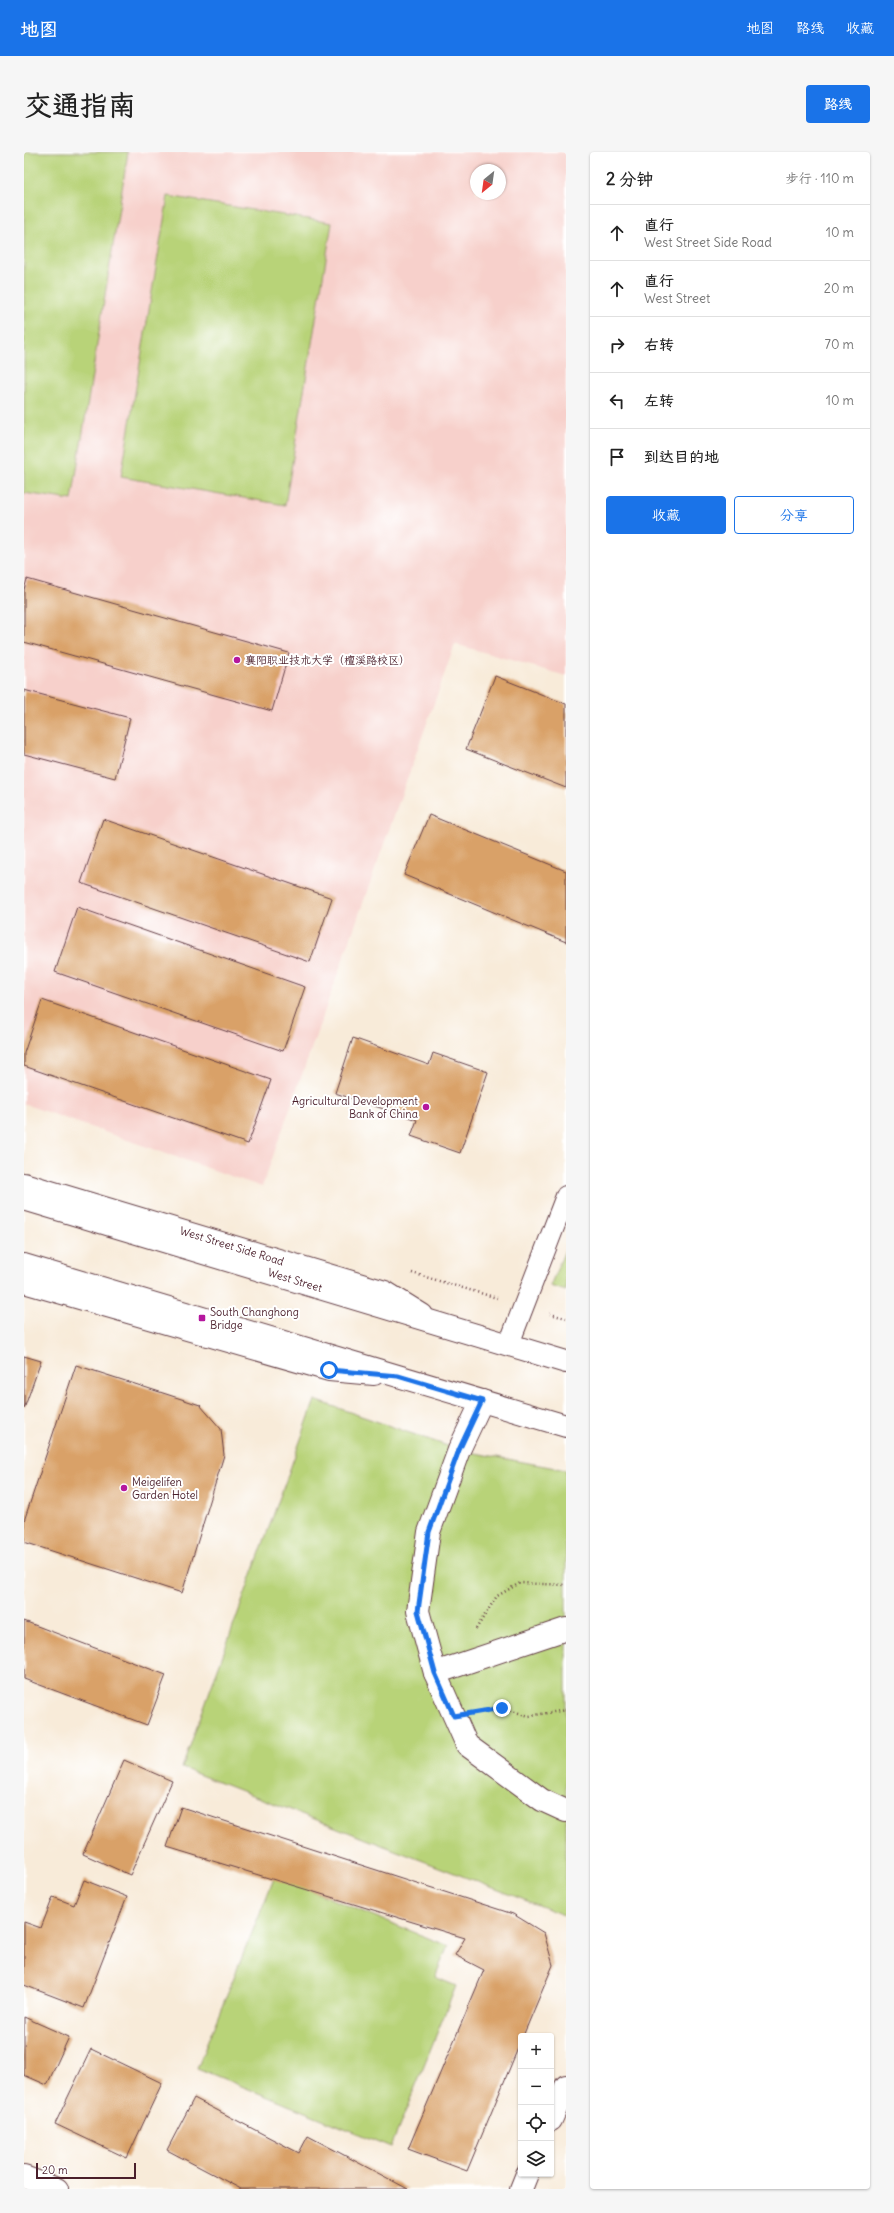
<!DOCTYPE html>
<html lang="zh">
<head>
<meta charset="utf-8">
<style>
  :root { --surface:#fff; --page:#f6f6f6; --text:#222; --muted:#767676; --line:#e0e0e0; --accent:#1a73e8 }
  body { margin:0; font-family:Delius,"LXGW WenKai TC",sans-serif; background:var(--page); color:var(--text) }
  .controls { position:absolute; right:12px; bottom:12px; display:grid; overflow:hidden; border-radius:4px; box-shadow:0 1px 3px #0004 }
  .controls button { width:36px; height:36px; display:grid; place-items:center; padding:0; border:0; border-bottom:1px solid var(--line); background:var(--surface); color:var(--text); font:20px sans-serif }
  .compass { position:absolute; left:446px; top:12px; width:36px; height:36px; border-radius:50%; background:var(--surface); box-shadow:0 1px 3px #0004; rotate:209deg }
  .scale { position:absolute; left:12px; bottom:10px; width:100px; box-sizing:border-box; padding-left:4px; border:2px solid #4a1f2b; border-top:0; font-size:11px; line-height:14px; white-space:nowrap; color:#4a1f2b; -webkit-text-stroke:3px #fff; paint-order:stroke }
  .stop { position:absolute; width:12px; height:12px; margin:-9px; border:3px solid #1a73e8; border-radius:50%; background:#fff }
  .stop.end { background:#1a73e8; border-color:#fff; box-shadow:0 1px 4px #0008 }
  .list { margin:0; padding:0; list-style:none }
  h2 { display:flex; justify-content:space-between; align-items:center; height:52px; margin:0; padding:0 16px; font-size:17px }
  h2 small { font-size:13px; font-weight:400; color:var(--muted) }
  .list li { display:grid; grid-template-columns:26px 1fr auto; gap:12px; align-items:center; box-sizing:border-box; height:56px; padding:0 16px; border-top:1px solid var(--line) }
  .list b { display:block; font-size:15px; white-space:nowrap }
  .list p { margin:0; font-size:13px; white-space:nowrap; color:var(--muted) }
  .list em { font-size:13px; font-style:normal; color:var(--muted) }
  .actions { display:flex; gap:8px; padding:12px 16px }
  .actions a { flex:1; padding:9px 0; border:1px solid var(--accent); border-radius:4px; text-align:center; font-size:14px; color:var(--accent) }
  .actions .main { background:var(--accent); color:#fff }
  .icon { flex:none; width:22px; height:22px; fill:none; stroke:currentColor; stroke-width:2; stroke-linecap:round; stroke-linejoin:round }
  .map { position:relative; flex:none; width:542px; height:2037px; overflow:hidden; border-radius:4px }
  header { display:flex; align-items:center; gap:24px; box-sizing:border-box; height:56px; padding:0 20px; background:var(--accent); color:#fff }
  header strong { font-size:19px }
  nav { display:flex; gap:22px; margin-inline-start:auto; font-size:14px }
  .intro { display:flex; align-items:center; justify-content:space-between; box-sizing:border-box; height:96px; padding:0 24px }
  h1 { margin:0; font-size:28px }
  .button { padding:10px 18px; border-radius:4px; background:var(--accent); color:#fff; font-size:14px; font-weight:700 }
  main { display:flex; gap:24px; padding:0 24px }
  aside { flex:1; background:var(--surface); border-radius:4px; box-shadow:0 1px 3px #0004 }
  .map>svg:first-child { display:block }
  .built { fill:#f7d0cb; fill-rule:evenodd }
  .green { fill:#b8d378; stroke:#817952 }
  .building { fill:#d9a167 }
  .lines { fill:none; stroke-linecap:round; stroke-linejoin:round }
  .lane-casing { stroke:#643e45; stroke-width:22 }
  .street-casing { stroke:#643e45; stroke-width:24 }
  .secondary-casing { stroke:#643e45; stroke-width:24 }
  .primary-casing { stroke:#643e45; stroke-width:24 }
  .path { stroke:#643e45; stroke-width:2.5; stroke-dasharray:1 3; stroke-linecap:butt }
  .lane { stroke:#fff; stroke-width:20 }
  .street { stroke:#fff; stroke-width:22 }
  .secondary { stroke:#fff; stroke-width:22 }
  .primary { stroke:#fff; stroke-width:22 }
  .route { stroke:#1a73e8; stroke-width:5 }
  .poi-dot { fill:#b5179e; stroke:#fff; stroke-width:1.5 }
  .labels { text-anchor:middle; stroke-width:4; stroke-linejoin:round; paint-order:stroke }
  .poi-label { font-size:11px; fill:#4a1f2b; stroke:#fff; text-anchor:start }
  .street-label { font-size:11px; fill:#4a1f2b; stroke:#fff }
</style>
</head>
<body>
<header>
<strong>地图</strong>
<nav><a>地图</a><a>路线</a><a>收藏</a></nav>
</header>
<div class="intro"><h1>交通指南</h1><a class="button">路线</a></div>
<main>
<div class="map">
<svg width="542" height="2037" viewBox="0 0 542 2037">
  <rect width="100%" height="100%" fill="#fff"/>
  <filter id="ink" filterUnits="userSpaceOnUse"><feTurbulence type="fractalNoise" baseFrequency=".025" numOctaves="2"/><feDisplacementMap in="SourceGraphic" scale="8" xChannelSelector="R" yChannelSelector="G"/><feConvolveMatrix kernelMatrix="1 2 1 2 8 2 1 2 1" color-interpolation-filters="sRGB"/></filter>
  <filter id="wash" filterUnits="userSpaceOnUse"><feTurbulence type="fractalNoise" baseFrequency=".012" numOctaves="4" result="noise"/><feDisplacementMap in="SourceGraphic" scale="16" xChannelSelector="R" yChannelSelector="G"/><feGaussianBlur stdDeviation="0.9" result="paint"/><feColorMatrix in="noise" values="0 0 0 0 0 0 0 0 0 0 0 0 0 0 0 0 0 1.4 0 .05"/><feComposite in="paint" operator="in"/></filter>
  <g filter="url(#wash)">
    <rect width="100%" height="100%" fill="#f8ebd9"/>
    <!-- built -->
    <path class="built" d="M0,0h542v524l-111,-32 -193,543 -238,-83zM452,18h24v24h-24z"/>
    <!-- green -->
    <g class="green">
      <polygon points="0,0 104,0 48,348 0,341"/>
      <polygon points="144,44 308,71 261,353 97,325"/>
      <polygon points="542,1096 542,1139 526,1134"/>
      <polygon points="291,1248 435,1298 542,1318 542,1764 158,1616"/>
      <polygon points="251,1724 424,1794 411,1825 432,1834 367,1995 173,1916"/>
    </g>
    <g id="blocks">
      <!-- building -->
      <g class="building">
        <polygon points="3,427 265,501 248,559 0,490 0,438"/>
        <polygon points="471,524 542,552 542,636 442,597"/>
        <polygon points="0,538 106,566 91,626 0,602"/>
        <polygon points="405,663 542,719 542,790 380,723"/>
        <polygon points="79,667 308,746 286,810 57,731"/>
        <polygon points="53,755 281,835 259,899 31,820"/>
        <polygon points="18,848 247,928 224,992 0,914 0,901"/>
        <polygon points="329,886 405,913 409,901 464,920 436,1001 387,984 393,968 311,941"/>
        <polygon points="0,1204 17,1209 0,1257"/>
        <polygon points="52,1213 176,1253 197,1277 200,1303 158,1441 0,1390 0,1369"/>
        <polygon points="0,1469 142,1523 123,1573 0,1527"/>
        <polygon points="100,1608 148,1629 106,1723 59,1702"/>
        <polygon points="157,1655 489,1762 520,1781 529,1813 499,1884 497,1884 497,1889 443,2019 384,1997 460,1818 431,1803 441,1786 143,1695"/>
        <polygon points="60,1728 103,1745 60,1856 0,1833 0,1770 17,1776 29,1745 50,1753"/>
        <polygon points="0,1865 45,1885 23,1933 0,1923"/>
        <polygon points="67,1897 138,1931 103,2006 31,1972"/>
        <polygon points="170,1946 275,2001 284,1984 384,2037 217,2037 143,1998"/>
      </g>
    </g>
  </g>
  <g filter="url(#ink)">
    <use href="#blocks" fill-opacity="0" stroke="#643e45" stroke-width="1"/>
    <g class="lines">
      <!-- lane casing -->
      <g class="lane-casing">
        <polyline id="lane" points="485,1192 542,1044"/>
      </g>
      <!-- street casing -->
      <g class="street-casing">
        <g id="street">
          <polyline points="458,1249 435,1298 405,1380 394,1459 411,1521 443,1593 518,1648 542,1659"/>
          <polyline points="411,1521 542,1477"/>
          <polyline points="527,1968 542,1934"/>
          <polyline points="0,2025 33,2037"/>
          <polyline points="497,2037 503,2022"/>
        </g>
      </g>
      <!-- secondary casing -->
      <g class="secondary-casing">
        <g id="secondary">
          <polyline points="0,1032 361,1140 398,1163"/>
          <polyline points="0,1130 305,1218 350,1222"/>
        </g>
      </g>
      <!-- primary casing -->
      <g class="primary-casing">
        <g id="primary">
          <polyline points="0,1047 542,1210"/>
          <polyline points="0,1113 542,1274"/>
        </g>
      </g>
      <!-- path -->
      <g class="path">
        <polyline points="388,1121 473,1146"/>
        <polyline points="526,1162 542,1166"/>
        <polyline points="452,1477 473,1444 496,1431 542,1433"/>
        <polyline points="459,1559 478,1556 505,1564 542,1558"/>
      </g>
      <!-- lane -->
      <use href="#lane" class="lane"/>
      <!-- street -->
      <use href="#street" class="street"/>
      <!-- secondary -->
      <use href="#secondary" class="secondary"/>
      <!-- primary -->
      <use href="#primary" class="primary"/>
    </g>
  </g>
  <g class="lines" filter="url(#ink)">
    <!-- route -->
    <polyline class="route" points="305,1218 374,1224 458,1249 435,1298 405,1380 394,1459 411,1521 430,1564 478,1556"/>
  </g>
  <!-- markers -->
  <g class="poi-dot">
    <circle cx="213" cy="508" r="4"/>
    <circle cx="402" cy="955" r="4"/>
    <rect x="174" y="1162" width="8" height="8" rx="2"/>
    <circle cx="100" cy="1336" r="4"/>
  </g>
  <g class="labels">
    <!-- poi labels -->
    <g class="poi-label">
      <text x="221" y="512">襄阳职业技术大学（檀溪路校区）</text>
      <text x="394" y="953" text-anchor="end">Agricultural Development<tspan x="394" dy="13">Bank of China</tspan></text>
      <text x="186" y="1164">South Changhong<tspan x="186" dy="13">Bridge</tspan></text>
      <text x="108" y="1334">Meigelifen<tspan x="108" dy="13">Garden Hotel</tspan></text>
    </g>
    <!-- street labels -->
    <g class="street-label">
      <text transform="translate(208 1094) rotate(17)" y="4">West Street Side Road</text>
      <text transform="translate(271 1128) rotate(17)" y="4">West Street</text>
    </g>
  </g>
</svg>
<div class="controls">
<button>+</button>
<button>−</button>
<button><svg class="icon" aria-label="locate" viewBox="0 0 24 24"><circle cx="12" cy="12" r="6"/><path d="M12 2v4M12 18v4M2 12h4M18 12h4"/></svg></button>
<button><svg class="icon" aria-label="layers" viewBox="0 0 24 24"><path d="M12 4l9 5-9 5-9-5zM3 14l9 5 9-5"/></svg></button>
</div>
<svg class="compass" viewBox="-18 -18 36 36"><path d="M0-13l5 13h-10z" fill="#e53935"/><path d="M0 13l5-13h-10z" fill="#767676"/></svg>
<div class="scale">20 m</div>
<div class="stop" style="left:305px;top:1218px"></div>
<div class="stop end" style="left:478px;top:1556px"></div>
</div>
<aside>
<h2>2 分钟<small>步行 · 110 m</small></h2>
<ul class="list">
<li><svg class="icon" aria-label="ahead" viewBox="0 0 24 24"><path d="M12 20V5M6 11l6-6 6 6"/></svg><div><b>直行</b><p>West Street Side Road</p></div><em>10 m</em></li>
<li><svg class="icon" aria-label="ahead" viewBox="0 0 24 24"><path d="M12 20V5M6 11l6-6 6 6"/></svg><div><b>直行</b><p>West Street</p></div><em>20 m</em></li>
<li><svg class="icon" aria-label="right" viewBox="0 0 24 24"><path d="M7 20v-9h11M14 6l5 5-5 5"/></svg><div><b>右转</b></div><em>70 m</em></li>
<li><svg class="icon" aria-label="left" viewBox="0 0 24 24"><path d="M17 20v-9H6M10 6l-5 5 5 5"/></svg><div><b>左转</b></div><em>10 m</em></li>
<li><svg class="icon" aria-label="arrive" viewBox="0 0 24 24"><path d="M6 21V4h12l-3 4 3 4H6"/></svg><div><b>到达目的地</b></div></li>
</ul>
<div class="actions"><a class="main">收藏</a><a>分享</a></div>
</aside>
</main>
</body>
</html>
